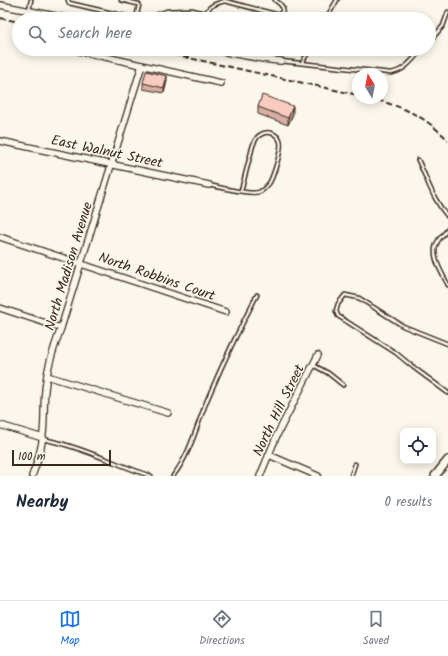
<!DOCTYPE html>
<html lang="en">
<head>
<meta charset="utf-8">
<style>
  :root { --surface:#fff; --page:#f6f6f7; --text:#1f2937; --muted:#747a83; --line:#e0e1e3; --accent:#1a73e8 }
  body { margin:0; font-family:Kalam,sans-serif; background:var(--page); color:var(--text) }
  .controls { position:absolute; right:12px; bottom:12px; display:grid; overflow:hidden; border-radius:8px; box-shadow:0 2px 10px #0003 }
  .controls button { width:36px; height:36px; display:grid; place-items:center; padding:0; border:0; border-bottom:1px solid var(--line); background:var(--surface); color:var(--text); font:20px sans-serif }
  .compass { position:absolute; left:352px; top:68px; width:36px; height:36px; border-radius:50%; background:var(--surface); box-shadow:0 2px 10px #0003; rotate:350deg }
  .scale { position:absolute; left:12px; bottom:10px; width:99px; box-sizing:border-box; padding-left:4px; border:2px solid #3b2a1e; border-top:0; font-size:11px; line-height:14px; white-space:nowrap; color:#3b2a1e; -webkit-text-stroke:3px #fbf7ec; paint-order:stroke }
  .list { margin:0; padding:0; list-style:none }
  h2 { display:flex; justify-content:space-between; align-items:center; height:52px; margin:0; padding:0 16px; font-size:17px }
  h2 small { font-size:13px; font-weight:400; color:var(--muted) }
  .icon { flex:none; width:22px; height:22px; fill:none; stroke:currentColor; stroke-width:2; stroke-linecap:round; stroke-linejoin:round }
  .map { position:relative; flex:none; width:448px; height:476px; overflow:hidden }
  .search { position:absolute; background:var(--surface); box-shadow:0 2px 10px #0003; left:12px; right:12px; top:12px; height:44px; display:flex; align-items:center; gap:10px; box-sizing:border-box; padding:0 14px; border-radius:22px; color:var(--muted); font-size:15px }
  .sheet { height:124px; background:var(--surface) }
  nav { display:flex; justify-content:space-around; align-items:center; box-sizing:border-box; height:56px; border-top:1px solid var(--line); background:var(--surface); font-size:11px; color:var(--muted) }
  nav a { display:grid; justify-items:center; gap:2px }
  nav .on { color:var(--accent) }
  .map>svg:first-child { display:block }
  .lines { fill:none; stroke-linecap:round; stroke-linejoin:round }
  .service-casing { stroke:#3b2a1e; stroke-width:5.5 }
  .minor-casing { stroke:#3b2a1e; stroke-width:8 }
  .tertiary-casing { stroke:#3b2a1e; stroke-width:10 }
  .service { stroke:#fbf7ec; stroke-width:2.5 }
  .minor { stroke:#fbf7ec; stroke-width:5.5 }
  .tertiary { stroke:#fbf7ec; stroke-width:7 }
  .rail { stroke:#3b2a1e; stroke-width:2; stroke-dasharray:6 3; stroke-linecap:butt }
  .wall { fill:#d7afa5; stroke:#3b2a1e }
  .shaded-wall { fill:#af8e86; stroke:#3b2a1e }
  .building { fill:#facbc0; stroke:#3b2a1e }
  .labels { text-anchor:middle; stroke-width:3; stroke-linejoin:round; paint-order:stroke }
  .street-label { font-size:14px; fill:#3b2a1e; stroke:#fbf7ec }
</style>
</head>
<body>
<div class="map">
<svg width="448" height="476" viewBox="0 0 448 476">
  <rect width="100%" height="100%" fill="#fbf7ec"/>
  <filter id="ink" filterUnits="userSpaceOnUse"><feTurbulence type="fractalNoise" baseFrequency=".025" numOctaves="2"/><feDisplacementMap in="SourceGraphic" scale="8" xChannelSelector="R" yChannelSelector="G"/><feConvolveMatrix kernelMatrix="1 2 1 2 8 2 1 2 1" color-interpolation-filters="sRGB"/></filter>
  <g filter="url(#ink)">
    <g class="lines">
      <!-- service casing -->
      <g class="service-casing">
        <g id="service">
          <polyline points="68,0 69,3 138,19"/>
          <polyline points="121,0 138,4 139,5 136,19"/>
          <polyline points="275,0 280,4 283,8 283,10 276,19"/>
          <polyline points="225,1 279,15"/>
          <polyline points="29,10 31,0"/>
          <path d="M206,13c3,-8 12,-10 19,-12"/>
          <polyline points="145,19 167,11 192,10 230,19"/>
          <polyline points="326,19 337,0"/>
          <polyline points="429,42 443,26 448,12"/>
          <path d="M281,61l110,12c14,-2 22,-14 31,-24"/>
          <polyline points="302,63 310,49"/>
          <path d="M418,160c10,21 15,40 30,57"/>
          <path d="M209,185l4,1c10,2 37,9 46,6 4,-1 8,-6 11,-10 3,-6 13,-34 10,-41 -3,-8 -13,-11 -20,-6 -4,2 -5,6 -7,10l-12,46"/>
          <path d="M448,229c-3,4 -8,8 -10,12 -9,13 4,32 10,44"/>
          <polyline points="448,344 403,326 359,298 345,295 338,304 336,311 338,316 396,353 413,367 448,393"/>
          <polyline points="313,365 328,373 343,385"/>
          <path d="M43,439c34,7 66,22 99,34l9,3"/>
          <path d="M173,476c18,-23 24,-52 35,-78 15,-35 31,-69 49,-103"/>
          <polyline points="351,476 355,464"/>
        </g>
      </g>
      <!-- minor casing -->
      <g class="minor-casing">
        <g id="minor">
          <polyline points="0,5 71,19"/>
          <path d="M210,49c24,5 47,10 71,12"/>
          <polyline points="79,51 221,83"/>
          <polyline points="0,141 209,185"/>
          <polyline points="0,237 226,312"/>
          <polyline points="0,308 61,328"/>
          <polyline points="47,376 168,413"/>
          <polyline points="0,425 43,438"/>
          <polyline points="269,455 318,476"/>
          <path d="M32,476c5,-13 10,-28 11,-42 2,-17 0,-35 3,-52 2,-19 9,-37 15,-54l81,-263"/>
          <polyline points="260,476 277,435 318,355"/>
        </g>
      </g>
      <!-- tertiary casing -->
      <g class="tertiary-casing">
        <polyline id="tertiary" points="435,476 448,460"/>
      </g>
      <!-- service -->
      <use href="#service" class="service"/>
      <!-- minor -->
      <use href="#minor" class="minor"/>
      <!-- tertiary -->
      <use href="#tertiary" class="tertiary"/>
      <!-- rail -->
      <g class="rail">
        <polyline points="0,18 19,22"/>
        <polyline points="148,49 358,95"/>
        <path d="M369,98c16,4 33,9 47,17 12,6 23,16 32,25"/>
      </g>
    </g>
    <!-- wall -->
    <g class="wall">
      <polygon points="167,81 164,93 143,89 143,83"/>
      <polygon points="258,107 293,114 288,125 258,114"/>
    </g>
    <!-- shaded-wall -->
    <g class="shaded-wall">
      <polygon points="167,76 167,81 164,93 164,88"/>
      <polygon points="293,106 293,114 288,125 288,118"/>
    </g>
    <!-- building -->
    <g class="building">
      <polygon points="146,71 167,76 164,88 143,83"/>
      <polygon points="262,95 293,106 288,118 258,107"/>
    </g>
  </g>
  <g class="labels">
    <!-- street labels -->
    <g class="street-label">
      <text transform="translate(107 151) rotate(12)" y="5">East Walnut Street</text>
      <text transform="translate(68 266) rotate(-73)" y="5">North Madison Avenue</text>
      <text transform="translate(157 276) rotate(19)" y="5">North Robbins Court</text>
      <text transform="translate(278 410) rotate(-64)" y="5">North Hill Street</text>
    </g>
  </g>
</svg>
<div class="controls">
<button><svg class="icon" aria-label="locate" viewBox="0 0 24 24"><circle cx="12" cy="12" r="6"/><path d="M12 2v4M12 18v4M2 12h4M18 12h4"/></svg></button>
</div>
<svg class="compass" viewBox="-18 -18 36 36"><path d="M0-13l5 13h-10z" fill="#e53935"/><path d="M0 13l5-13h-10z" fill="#747a83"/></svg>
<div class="scale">100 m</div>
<div class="search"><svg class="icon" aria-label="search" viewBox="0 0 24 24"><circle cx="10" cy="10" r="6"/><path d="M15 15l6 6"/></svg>Search here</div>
</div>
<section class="sheet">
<h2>Nearby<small>0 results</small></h2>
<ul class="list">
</ul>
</section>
<nav>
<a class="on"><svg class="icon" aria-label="map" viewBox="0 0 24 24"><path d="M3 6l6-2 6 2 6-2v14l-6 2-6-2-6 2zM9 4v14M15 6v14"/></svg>Map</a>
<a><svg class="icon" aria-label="directions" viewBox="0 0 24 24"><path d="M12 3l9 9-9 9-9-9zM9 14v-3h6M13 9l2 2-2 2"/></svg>Directions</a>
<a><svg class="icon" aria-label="saved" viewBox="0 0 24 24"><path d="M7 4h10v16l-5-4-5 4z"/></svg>Saved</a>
</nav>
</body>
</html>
